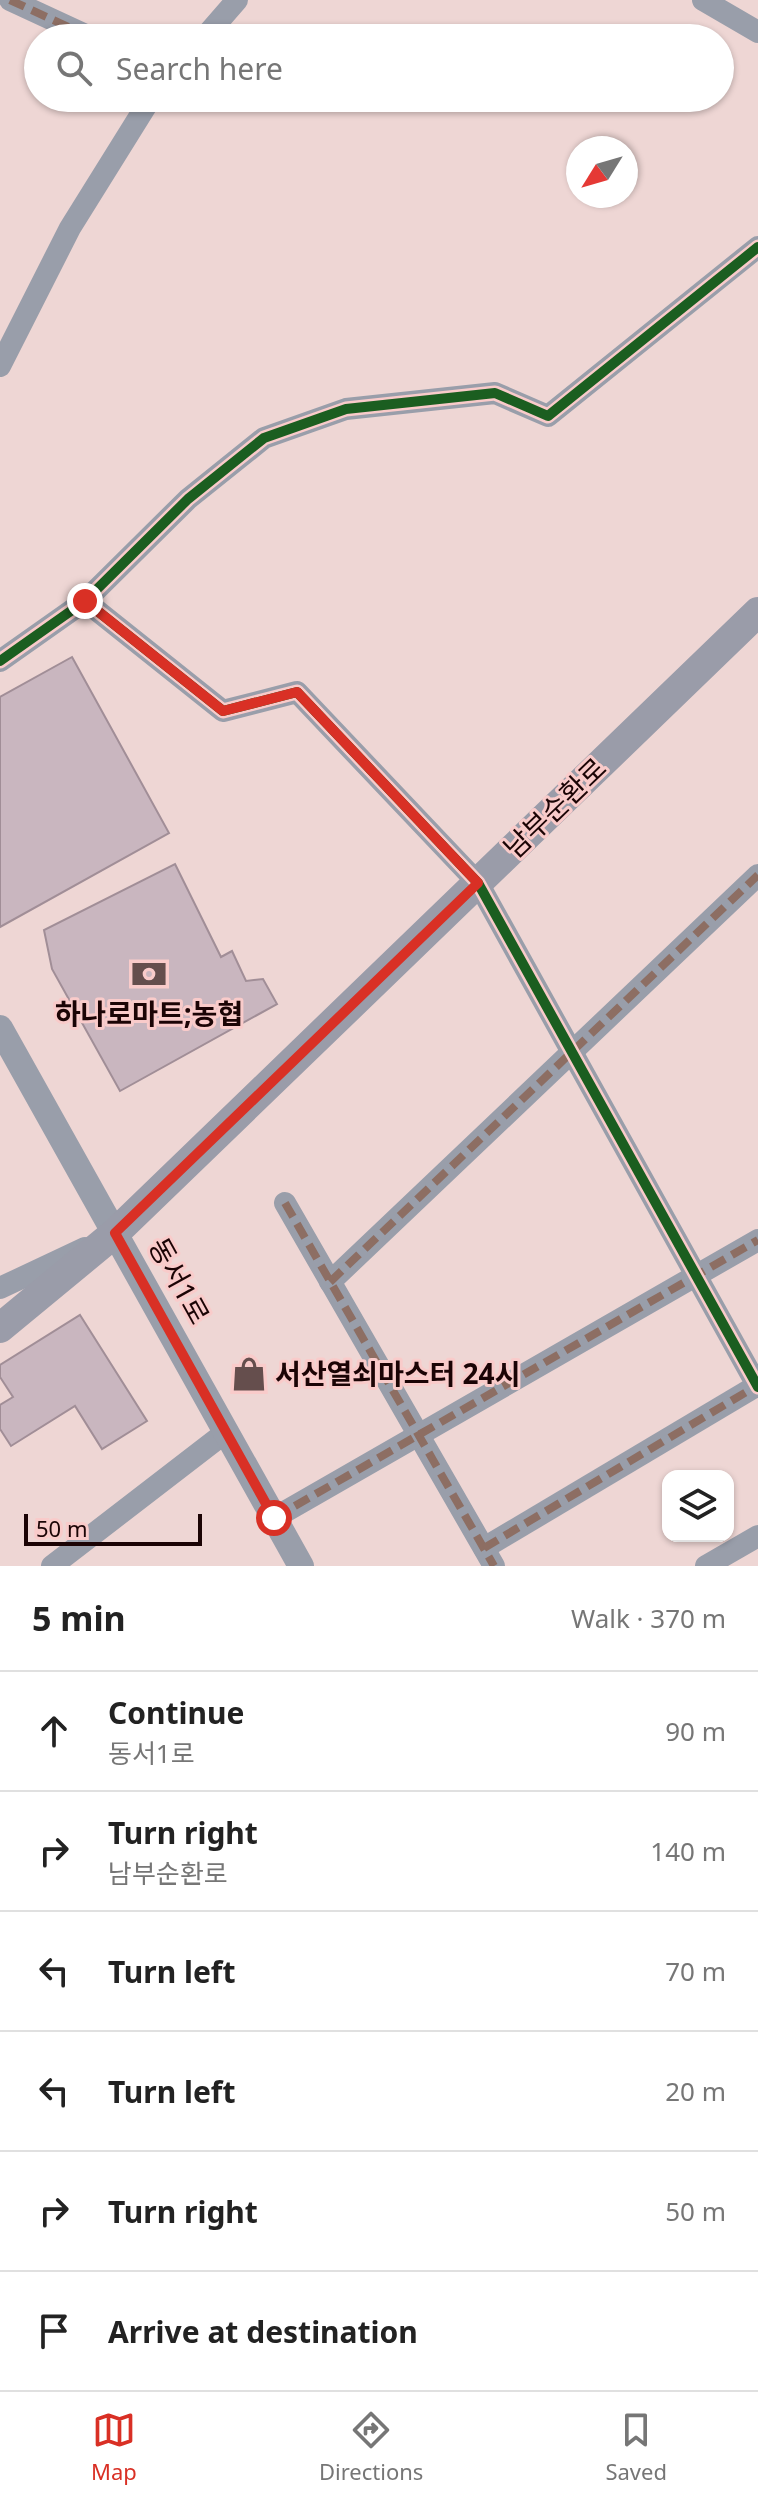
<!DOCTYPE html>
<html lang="en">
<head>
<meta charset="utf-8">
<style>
  :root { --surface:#fff; --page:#f6f6f6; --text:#222; --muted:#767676; --line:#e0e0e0; --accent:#d93025 }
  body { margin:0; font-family:"Noto Sans","Noto Sans KR",sans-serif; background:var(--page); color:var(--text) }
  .controls { position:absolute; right:24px; bottom:24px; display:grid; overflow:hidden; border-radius:16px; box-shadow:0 2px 6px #0004 }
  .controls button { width:72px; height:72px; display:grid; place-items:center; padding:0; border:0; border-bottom:2px solid var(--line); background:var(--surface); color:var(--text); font:40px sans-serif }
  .compass { position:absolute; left:566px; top:136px; width:72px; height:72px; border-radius:50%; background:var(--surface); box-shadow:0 2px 6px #0004; rotate:233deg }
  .scale { position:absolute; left:24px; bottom:20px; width:178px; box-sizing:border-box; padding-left:8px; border:4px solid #1b0405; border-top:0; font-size:22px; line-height:28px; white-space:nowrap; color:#1b0405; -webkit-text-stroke:6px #f9cbca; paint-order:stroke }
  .stop { position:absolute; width:24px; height:24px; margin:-18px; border:6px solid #d93025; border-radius:50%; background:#fff }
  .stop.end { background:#d93025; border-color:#fff; box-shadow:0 2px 8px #0008 }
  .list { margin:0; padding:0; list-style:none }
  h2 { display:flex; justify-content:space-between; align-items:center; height:104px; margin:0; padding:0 32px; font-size:34px }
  h2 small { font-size:26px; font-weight:400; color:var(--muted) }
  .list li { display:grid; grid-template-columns:52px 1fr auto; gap:24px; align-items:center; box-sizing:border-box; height:120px; padding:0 32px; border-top:2px solid var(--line) }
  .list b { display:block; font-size:30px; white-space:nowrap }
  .list p { margin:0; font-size:26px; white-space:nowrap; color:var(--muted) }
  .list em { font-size:26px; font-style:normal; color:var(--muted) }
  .icon { flex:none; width:44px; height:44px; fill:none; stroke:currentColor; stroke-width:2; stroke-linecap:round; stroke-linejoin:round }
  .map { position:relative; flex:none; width:758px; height:1566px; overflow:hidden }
  .search { position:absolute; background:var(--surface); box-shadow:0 2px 6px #0004; left:24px; right:24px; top:24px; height:88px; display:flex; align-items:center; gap:20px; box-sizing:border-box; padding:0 28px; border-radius:44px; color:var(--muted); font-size:30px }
  .sheet { height:824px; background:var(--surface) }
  nav { display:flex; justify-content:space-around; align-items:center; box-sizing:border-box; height:112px; border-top:2px solid var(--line); background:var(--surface); font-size:22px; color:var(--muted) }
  nav a { display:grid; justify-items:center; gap:4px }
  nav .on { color:var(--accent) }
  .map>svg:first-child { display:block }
  .building { fill:#c9b6bf; stroke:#a18e97; stroke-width:2 }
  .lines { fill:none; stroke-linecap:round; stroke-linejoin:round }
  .minor { stroke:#999eaa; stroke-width:22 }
  .tertiary { stroke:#999eaa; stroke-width:26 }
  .secondary { stroke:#9a9ca9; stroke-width:30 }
  .quiet { stroke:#8d6e63; stroke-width:8; stroke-dasharray:16 8; stroke-linecap:butt }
  .cycleway-casing { stroke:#f9cbca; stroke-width:15 }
  .cycleway { stroke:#1b5e20; stroke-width:10 }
  .route { stroke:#d93025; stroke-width:10 }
  .labels { text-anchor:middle; stroke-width:6; stroke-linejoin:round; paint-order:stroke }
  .street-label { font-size:28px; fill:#1b0405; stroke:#f9cbca }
  .poi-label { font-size:28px; font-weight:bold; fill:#1b0405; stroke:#f9cbca }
</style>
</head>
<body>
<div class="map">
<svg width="758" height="1566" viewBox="0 0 758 1566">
  <rect width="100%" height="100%" fill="#eed6d4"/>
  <!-- building -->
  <g class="building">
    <polygon points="72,657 169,833 0,927 0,697"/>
    <polygon points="175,864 221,957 232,951 246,981 263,979 277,1004 120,1091 52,969 44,930"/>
    <polygon points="80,1315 147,1421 102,1449 75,1406 11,1446 0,1429 0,1405 13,1397 0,1377 0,1365"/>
  </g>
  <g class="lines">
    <!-- minor -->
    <g class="minor">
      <polyline points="10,0 92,38"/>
      <polyline points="703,0 758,32"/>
      <polyline points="204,38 237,0"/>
      <polyline points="0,366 70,228 151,98"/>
      <polyline points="85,601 188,499 264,438 346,409 495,393 548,416 758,247"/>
      <polyline points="0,661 85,601 223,711 297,692 478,883 758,1387"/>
      <polyline points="285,1203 494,1566"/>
      <polyline points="330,1282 758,875"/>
      <polyline points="0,1288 85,1248"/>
      <polyline points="274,1518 758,1240"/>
      <polyline points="484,1548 758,1385"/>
      <polyline points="52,1566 226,1432"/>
      <polyline points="706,1566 758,1536"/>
    </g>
    <!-- tertiary -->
    <polyline class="tertiary" points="0,1028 301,1566"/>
    <!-- secondary -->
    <polyline class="secondary" points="0,1328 115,1233 758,612"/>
    <!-- quiet -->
    <g class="quiet">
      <polyline points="10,0 92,38"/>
      <polyline points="285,1203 494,1566"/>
      <polyline points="330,1282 758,875"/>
      <polyline points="274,1518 758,1240"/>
      <polyline points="484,1548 758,1385"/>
    </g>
    <!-- cycleway casing -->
    <g class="cycleway-casing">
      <g id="cycleway">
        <polyline points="85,601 188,499 264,438 346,409 495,393 548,416 758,247"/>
        <polyline points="0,661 85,601 223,711 297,692 478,883 758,1387"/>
      </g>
    </g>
    <!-- cycleway -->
    <use href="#cycleway" class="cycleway"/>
  </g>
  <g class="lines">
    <!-- route -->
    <polyline class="route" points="85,601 223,711 297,692 478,883 115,1233 274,1518"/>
  </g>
  <!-- icons -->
  <defs>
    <g id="bank-bare" transform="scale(2.76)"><path d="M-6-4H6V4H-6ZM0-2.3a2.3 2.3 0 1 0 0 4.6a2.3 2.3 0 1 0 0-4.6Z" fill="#654e4d" stroke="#f9cbca" stroke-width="2.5" paint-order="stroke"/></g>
    <g id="shop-bare" transform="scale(2.76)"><path d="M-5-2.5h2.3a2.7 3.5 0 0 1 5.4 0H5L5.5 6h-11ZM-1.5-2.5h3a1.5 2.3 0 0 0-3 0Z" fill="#654e4d" stroke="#f9cbca" stroke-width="2.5" paint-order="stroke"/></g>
  </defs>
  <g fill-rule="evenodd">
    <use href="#bank-bare" x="149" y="974"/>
    <use href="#shop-bare" x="249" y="1374"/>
  </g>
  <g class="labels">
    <!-- street labels -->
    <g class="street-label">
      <text transform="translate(555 808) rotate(-44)" y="10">남부순환로</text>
      <text transform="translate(179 1281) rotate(61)" y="10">동서1로</text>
    </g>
    <!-- poi labels -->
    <g class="poi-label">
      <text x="149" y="1024">하나로마트;농협</text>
      <text x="275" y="1384" text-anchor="start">서산열쇠마스터 24시</text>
    </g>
  </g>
</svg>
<div class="controls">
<button><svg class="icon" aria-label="layers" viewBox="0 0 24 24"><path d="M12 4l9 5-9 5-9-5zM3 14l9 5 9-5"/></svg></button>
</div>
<svg class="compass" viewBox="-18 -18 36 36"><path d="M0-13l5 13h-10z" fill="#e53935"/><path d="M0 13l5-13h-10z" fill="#767676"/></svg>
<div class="scale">50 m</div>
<div class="stop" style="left:274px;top:1518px"></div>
<div class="stop end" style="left:85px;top:601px"></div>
<div class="search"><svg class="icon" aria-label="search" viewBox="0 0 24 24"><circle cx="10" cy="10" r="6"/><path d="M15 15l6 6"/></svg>Search here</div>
</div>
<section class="sheet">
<h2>5 min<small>Walk · 370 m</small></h2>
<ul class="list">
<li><svg class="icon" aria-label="ahead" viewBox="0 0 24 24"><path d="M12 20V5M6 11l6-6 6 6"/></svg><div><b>Continue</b><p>동서1로</p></div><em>90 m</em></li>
<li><svg class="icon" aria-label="right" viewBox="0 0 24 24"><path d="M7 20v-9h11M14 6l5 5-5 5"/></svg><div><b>Turn right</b><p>남부순환로</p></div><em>140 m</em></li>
<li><svg class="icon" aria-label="left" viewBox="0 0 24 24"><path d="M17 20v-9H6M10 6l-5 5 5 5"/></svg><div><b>Turn left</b></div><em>70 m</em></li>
<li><svg class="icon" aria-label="left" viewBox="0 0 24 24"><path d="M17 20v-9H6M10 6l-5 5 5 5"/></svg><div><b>Turn left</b></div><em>20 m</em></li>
<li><svg class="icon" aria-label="right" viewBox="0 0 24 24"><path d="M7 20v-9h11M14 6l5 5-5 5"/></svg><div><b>Turn right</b></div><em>50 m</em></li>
<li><svg class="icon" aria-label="arrive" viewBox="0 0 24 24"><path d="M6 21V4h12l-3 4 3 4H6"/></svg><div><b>Arrive at destination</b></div></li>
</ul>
</section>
<nav>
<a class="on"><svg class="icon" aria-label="map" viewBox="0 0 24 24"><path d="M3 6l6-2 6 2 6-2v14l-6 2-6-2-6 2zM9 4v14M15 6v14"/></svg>Map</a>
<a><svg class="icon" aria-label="directions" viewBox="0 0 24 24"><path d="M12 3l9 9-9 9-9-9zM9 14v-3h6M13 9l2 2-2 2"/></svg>Directions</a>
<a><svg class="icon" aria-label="saved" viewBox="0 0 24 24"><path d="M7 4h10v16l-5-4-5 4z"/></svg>Saved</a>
</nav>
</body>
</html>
